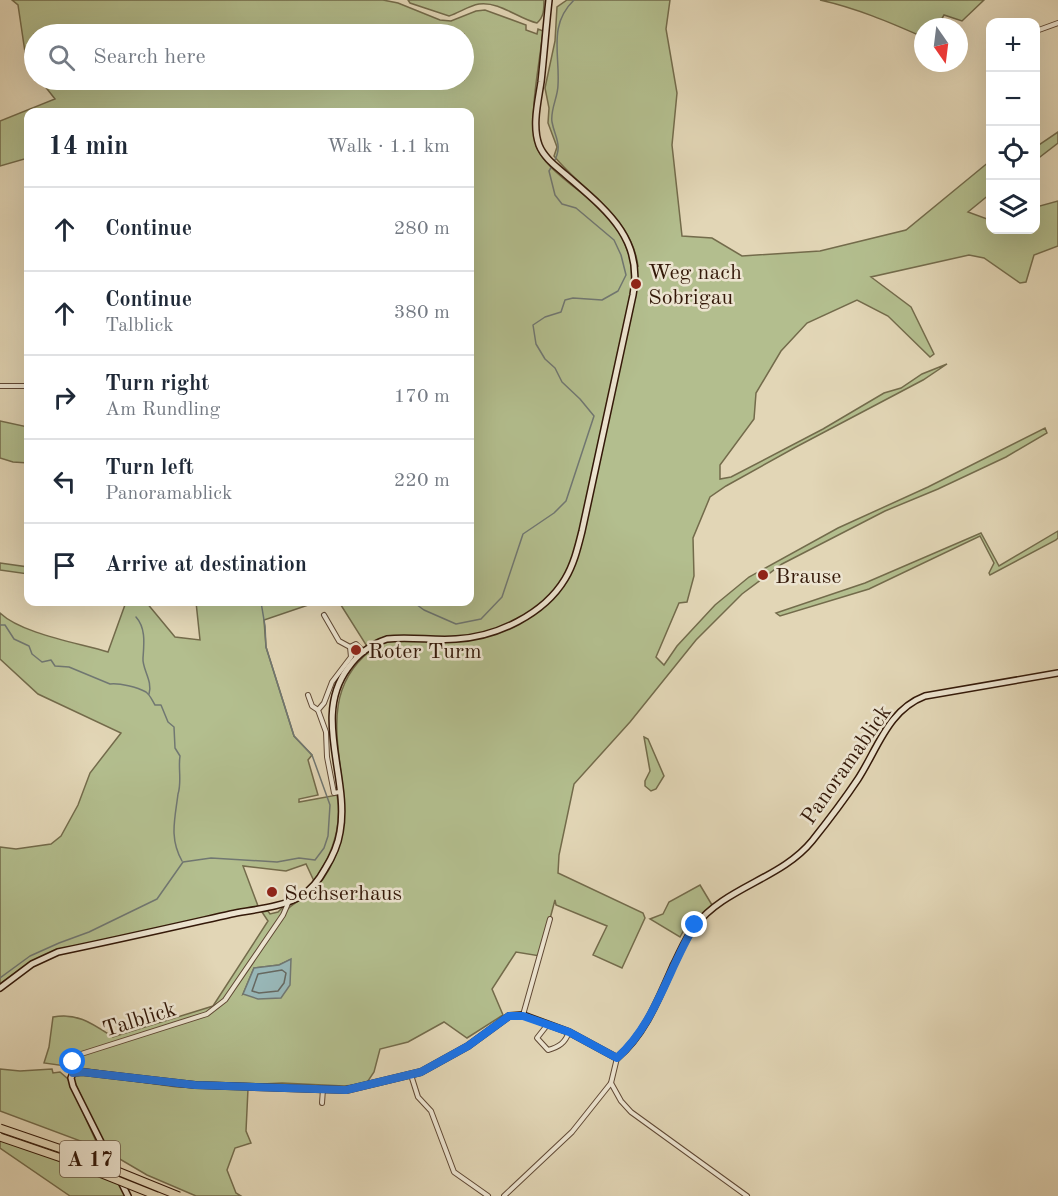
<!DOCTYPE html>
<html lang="en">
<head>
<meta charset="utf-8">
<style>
  :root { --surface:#fff; --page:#f2f2f3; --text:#1f2937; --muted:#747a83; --line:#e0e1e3 }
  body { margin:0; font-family:"Old Standard TT",serif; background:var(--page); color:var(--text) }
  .controls { position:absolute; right:18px; top:18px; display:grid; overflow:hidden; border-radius:12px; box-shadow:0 6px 24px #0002 }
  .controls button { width:54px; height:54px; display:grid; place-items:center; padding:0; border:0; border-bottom:2px solid var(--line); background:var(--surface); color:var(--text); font:30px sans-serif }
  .compass { position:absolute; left:914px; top:18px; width:54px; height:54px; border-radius:50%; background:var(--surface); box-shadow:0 6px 24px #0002; rotate:166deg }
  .stop { position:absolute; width:18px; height:18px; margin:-14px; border:4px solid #1a73e8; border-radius:50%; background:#fff }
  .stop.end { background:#1a73e8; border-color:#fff; box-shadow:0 2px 6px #0008 }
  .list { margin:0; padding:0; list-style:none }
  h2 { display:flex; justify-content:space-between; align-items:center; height:78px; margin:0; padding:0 24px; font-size:26px }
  h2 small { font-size:20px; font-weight:400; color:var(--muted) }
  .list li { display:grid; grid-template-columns:39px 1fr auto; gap:18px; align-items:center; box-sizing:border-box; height:84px; padding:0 24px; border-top:2px solid var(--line) }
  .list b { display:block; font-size:22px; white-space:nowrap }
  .list p { margin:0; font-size:20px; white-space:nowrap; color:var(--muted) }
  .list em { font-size:20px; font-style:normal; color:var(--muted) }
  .icon { flex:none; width:33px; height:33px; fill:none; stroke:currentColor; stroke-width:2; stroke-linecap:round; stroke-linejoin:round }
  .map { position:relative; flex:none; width:1058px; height:1196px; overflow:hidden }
  .search { position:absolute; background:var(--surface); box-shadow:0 6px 24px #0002; left:24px; top:24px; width:450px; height:66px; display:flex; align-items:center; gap:15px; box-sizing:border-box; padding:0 21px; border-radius:33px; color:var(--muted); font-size:22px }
  .panel { position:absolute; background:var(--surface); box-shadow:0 6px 24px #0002; left:24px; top:108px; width:450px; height:498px; border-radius:12px }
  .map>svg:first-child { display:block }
  .green { fill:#b3be8e; stroke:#736b4b; stroke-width:1.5; fill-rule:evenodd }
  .water { fill:#98b7b8; stroke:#707772; stroke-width:1.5 }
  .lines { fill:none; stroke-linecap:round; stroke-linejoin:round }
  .shore { stroke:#666860; stroke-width:1.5 }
  .stream { stroke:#707772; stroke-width:1.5 }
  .street-casing { stroke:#5f4834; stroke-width:6 }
  .secondary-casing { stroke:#331808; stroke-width:8 }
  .street { stroke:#ece4d0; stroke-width:4 }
  .secondary { stroke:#ece4d0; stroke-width:5 }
  .highway-bridge-casing { stroke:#331808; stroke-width:9; stroke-linecap:butt }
  .highway-bridge { stroke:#e2d6b6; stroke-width:7 }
  .route { stroke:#1a73e8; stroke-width:8 }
  .poi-dot { fill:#8f2418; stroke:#ece4d0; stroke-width:2 }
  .labels { text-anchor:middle; stroke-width:5; stroke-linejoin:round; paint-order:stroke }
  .shield { fill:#ece4d0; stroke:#6a5544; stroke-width:1.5 }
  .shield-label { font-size:21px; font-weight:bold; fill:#331808 }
  .poi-label { font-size:22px; fill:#331808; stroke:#ece4d0; text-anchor:start }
  .street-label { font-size:22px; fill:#331808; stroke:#ece4d0 }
</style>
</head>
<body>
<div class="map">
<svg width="1058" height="1196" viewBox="0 0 1058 1196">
  <rect width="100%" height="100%" fill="#e2d6b6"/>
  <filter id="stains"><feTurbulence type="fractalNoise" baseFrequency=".00333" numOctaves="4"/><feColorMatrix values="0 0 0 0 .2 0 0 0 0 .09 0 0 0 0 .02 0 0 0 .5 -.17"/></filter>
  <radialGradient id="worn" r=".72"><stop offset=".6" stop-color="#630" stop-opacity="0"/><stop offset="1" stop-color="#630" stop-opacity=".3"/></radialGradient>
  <!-- green -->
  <g class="green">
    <path d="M12,0h371l15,3 42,17 11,1 25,-10 9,-1 41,15v5l11,4 1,-5 5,2c-3,30 -14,82 -8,110 5,27 50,51 69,71 15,15 22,32 28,52l6,2c-7,-51 -54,-73 -84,-110l3,-9 -9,-24 1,-15 -4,-20 10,-47 2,-34 10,-7h103l-4,29 11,64 -5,52 10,91 30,2 30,18 78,-5 86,-21 84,-69v33l-22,18 19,7 3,-1v12h46v-23l22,-6v45l-24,9 -8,27 -6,1 -36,-25 -15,-3 -98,22 40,30 23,47 -4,3 -42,-41 -31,-16 -50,23 -26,28 -25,42 -2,26 -34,46v14l11,-2 92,-48 61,-36 17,-5 21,-14 25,-10 -24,16 -127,67 -70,39 -16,11 -17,41 1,38 -7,26 -8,1 -23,54 8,8 13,-19 38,-41 34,-28 89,-49 90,-41 117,-59 2,5 -41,24 -68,32 -53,22 -103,53 -40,30 -46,46 -66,82 -56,62 -15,71 -1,18 85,40 2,5 -23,50 -29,-13 14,-29 -51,-21 -1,-5 -15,56 -24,-4 -24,37 11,26 -36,23 -23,-16 -36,20 -28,7 -6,23 -8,12 -22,2 -62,-3 -20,1 -89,-3 -129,-18 5,-16 4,-30c24,-5 40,7 60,20l100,-31 55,-85 -6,-9 6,-1 2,3 8,-2 6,-6 3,1 -2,5c7,-9 17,-12 25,-19 10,-8 19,-22 24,-34 4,-9 8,-20 9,-30 7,-63 -32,-130 27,-178l-31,-49h131v-490h-331l-3,-2 -4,2h-104v46l-28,8v-45l55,-22 -15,-19h424v-46h-430v36l-9,-18 -7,-47zM290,960l-47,34 11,-26 25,-3z"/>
    <path d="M408,0h136c0,9 0,17 -7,23 -18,-4 -38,-22 -58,-19 -11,2 -20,9 -30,12l-39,-13z"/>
    <path d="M820,0h164l-22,21 -18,-6 -7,12h-14v10c-34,-15 -67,-29 -103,-37z"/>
    <polygon points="1058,132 1058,143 1036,160 1036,147"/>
    <polygon points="0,421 28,427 28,463 13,462 0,458"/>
    <polygon points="1058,531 1058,538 1056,540 990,575 989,573 994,563 980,536 869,589 780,616 776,613 865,583 981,533 999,566"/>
    <polygon points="0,563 28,567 28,574 0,570"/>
    <path d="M126,602h20l29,35 25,3 -4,-38h121l-53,18 2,27 28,89 18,19 -4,5 10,35 -19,4v3l38,-7c6,32 -5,60 -23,86l-8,-17 -20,7 -43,-5 15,40 -201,44 -27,12 -30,22v-137l16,2 35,-5 10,-8 17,-31 12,-32 31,-40 -83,-39 -38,-35v-46c22,21 79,30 108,39z"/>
    <polygon points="644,737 648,739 664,776 656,789 651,791 645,786 645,781 650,771"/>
    <polygon points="700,885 712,905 687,931 684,930 680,937 650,919 663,914 669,902"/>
    <polygon points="0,1069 20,1071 52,1069 53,1073 60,1072 68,1079 99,1148 0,1111"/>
    <polygon points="83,1074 177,1087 248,1089 246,1131 251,1143 235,1148 227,1170 236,1193 241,1196 196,1196 147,1175 106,1151 73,1078 76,1075"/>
    <polygon points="0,1135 119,1181 128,1196 70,1196 0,1148"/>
  </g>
  <!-- water -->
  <polygon class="water" points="291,959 290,985 281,998 258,999 243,994 254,968 279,965"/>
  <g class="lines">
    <!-- shore -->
    <polygon class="shore" points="282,970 286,973 284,983 278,991 259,993 252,991 258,974"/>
    <!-- stream -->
    <g class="stream">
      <path d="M554,162c9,-17 1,-24 -2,-40 -2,-12 6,-25 6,-37 2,-31 -10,-60 16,-85"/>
      <polyline points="413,602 424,610 456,624 481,619 502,597 523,534 554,513 566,501 594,416 580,399 562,382 555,368 545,359 536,344 533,325 545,317 561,312 565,300 573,298 602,300 618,291 626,275 621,255 614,240 576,208 562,204 555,195 549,171 552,166"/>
      <path d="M136,617c10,11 8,27 7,41 -1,11 10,23 6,36"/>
      <path d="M0,625h5l9,14 15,7 3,8 10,8 9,-2 4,6 14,1 41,17c10,-1 27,3 36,8 4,3 6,8 9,13h6l7,17 6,5 1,21 5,8c-2,12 2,26 -2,38 -3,25 -9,44 4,67"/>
      <polyline points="0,978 30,956 59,943 89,932 157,899 183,862 211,858 277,862 299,858 315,860 324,848 328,836 330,805 312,755 294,736 266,647 265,626 261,602"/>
    </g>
    <!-- street casing -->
    <g class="street-casing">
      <g id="street">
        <polyline points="1036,31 1058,23"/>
        <polyline points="0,386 28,386"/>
        <polyline points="324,615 339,641 350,647"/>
        <polyline points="308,695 312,706 318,710"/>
        <polyline points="339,792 334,793 327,757 326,732 318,710 324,703 332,682 351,657 350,647 356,644 364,652"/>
        <polyline points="523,1015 550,919"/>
        <path d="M548,1024l-11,14 11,12c11,-3 17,-7 21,-18"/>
        <polyline points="73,1073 73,1062 78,1055 207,1014 225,1000 283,915 289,901"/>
        <polyline points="411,1075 418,1097 431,1111 454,1172 488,1196"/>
        <polyline points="611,1083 621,1101 631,1112 747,1196"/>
        <polyline points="322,1103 323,1089"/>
        <polyline points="504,1196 572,1132 611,1083 617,1058"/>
      </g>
    </g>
    <!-- secondary casing -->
    <g class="secondary-casing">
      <g id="secondary">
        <path d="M0,988l32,-24 26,-12c58,-12 115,-25 173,-38 20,-4 53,-7 70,-18 10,-6 18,-16 24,-27 7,-11 13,-24 15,-37 10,-54 -28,-116 8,-164 10,-14 24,-24 39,-29 23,-3 47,2 69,0 41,-2 88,-25 109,-60 9,-15 13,-32 17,-48l51,-236c11,-57 -28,-86 -67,-120 -9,-8 -22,-17 -27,-30 -7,-19 -1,-43 2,-63 3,-27 5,-55 8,-82"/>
        <path d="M128,1196l-55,-110 -2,-8 2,-5 9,-1 113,13 151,5 75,-18 47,-26 41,-30 14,-1 46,17 48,26c28,-24 41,-58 56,-92 7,-13 12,-28 22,-40 30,-39 86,-47 117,-85 16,-20 32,-41 46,-62 20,-31 30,-69 67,-83l133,-23"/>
      </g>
    </g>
    <!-- street -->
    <use href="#street" class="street"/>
    <!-- secondary -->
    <use href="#secondary" class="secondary"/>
    <!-- highway-bridge casing -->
    <g class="highway-bridge-casing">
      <g id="highway-bridge">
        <polyline points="0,1128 73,1153 179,1196"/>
        <polyline points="0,1137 67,1160 157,1196"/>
      </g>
    </g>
    <!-- highway-bridge -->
    <use href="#highway-bridge" class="highway-bridge"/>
  </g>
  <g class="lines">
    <!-- route -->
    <path class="route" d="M73,1062v11l9,-1 113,13 151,5 75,-18 47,-26 41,-30h14l46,16 48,26c39,-35 51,-89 78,-133"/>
  </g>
  <!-- markers -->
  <g class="poi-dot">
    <circle cx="636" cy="284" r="6"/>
    <circle cx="763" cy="575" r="6"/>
    <circle cx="356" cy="650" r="6"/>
    <circle cx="272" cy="892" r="6"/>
  </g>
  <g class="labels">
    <!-- shield labels -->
    <rect class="shield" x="60" y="1141" width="60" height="36" rx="4.5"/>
    <g class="shield-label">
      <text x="90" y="1166">A 17</text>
    </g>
    <!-- poi labels -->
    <g class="poi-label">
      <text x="648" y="279">Weg nach<tspan x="648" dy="25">Sobrigau</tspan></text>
      <text x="775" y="583">Brause</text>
      <text x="368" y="658">Roter Turm</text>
      <text x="284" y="900">Sechserhaus</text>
    </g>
    <!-- street labels -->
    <g class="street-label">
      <text transform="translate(845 764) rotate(-55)" y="8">Panoramablick</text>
      <text transform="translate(139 1018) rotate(-17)" y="8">Talblick</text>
    </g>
  </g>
  <rect width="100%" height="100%" filter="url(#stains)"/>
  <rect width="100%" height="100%" fill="url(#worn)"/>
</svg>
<div class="controls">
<button>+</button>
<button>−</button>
<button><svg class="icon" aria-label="locate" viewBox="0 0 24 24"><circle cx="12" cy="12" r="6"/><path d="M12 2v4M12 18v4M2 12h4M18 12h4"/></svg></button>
<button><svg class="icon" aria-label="layers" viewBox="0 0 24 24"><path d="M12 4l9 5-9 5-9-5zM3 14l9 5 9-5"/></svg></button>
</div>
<svg class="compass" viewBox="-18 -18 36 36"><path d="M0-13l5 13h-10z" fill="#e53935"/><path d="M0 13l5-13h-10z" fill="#747a83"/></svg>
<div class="stop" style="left:73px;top:1062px"></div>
<div class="stop end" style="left:695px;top:925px"></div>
<div class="search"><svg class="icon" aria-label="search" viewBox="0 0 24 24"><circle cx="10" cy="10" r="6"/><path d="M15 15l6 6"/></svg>Search here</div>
<section class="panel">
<h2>14 min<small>Walk · 1.1 km</small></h2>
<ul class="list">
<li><svg class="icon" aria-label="ahead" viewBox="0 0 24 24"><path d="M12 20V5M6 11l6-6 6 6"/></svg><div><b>Continue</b></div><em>280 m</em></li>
<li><svg class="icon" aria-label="ahead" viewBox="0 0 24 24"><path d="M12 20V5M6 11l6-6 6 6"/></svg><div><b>Continue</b><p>Talblick</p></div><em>380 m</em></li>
<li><svg class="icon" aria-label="right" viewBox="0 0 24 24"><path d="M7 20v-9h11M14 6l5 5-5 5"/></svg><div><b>Turn right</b><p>Am Rundling</p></div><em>170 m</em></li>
<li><svg class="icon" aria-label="left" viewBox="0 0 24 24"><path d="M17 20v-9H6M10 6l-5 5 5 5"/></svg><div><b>Turn left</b><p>Panoramablick</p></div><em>220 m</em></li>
<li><svg class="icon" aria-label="arrive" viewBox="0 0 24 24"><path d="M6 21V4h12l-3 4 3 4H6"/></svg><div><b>Arrive at destination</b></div></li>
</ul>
</section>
</div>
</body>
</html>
